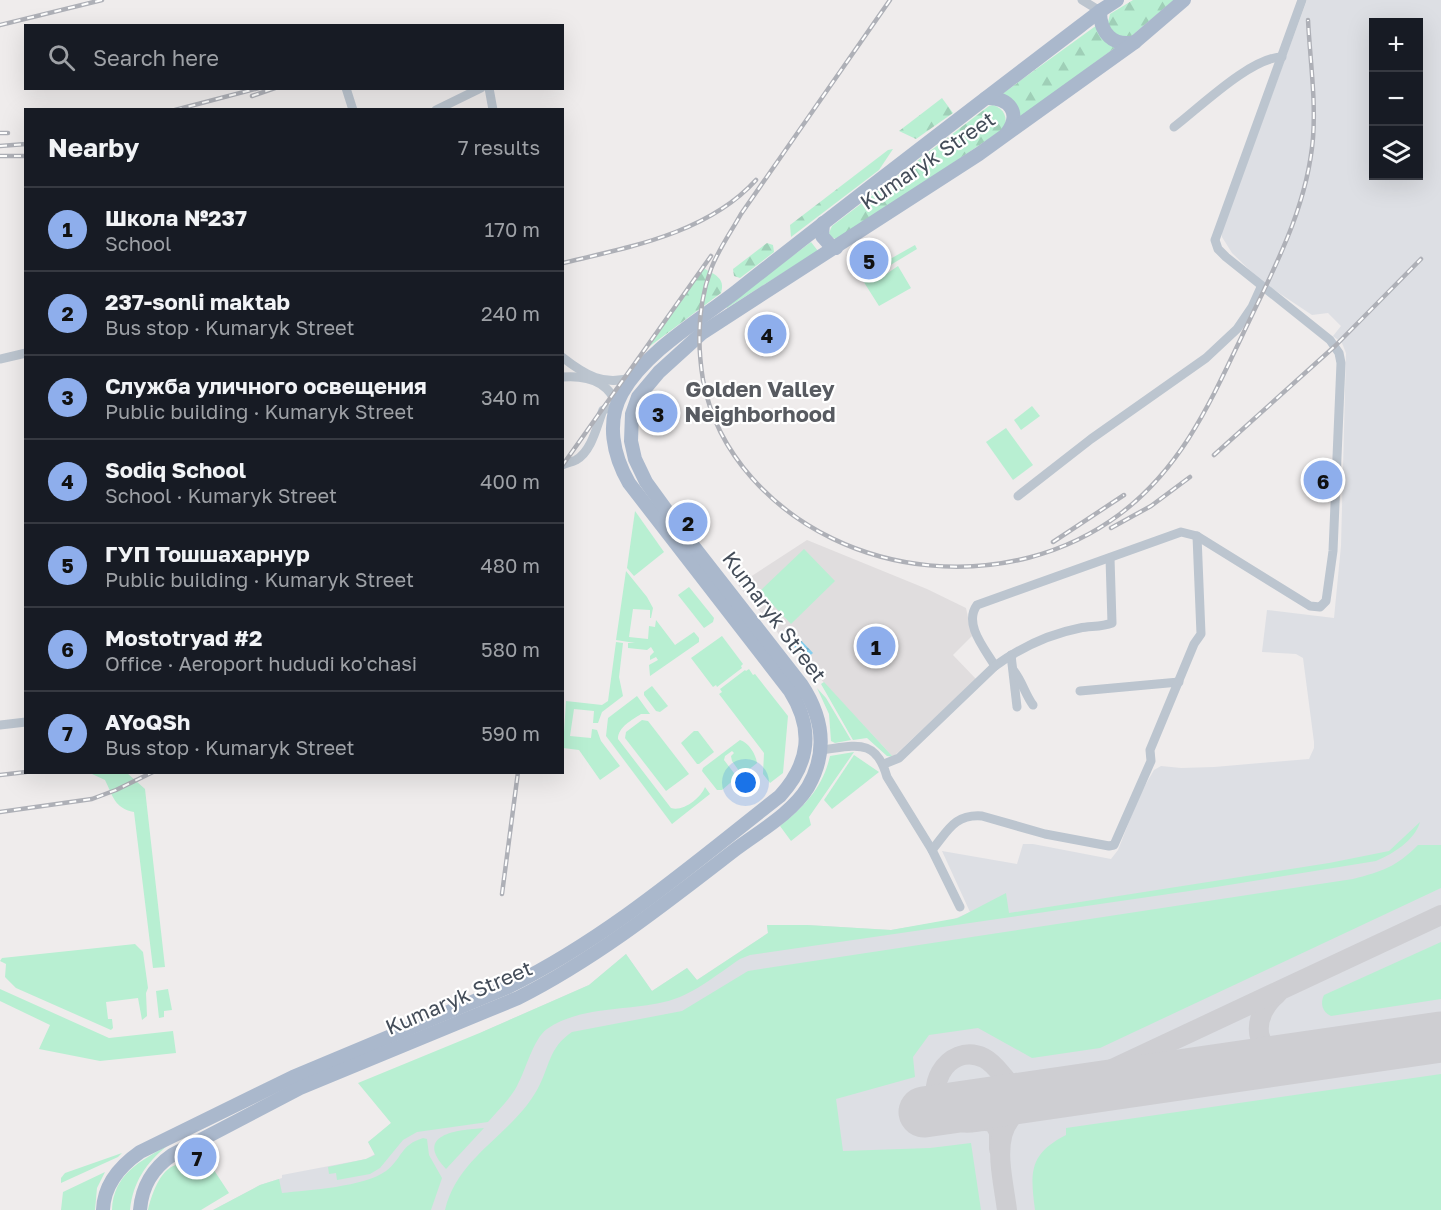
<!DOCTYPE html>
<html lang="en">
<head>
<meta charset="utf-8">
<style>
  :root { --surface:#171b24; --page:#242831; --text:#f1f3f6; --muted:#9ea1a6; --line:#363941; --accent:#8eaeec }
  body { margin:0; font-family:"Golos Text",sans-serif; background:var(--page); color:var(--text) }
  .controls { position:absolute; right:18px; top:18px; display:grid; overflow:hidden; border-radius:0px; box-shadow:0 6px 24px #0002 }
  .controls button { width:54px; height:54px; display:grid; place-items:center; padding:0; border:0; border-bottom:2px solid var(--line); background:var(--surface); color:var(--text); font:30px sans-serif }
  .you { position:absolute; left:746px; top:783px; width:21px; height:21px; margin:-15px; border:4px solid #fff; border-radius:50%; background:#1a73e8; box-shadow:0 0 0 9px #1a73e833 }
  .badge { display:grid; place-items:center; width:39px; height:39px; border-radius:50%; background:var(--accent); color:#111; font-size:20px; font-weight:700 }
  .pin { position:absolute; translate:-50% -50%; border:3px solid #fff; box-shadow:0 2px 6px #0006 }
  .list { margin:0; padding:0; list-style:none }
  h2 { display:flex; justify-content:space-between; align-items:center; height:78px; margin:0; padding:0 24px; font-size:26px }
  h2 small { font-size:20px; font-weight:400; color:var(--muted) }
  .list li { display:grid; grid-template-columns:39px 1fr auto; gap:18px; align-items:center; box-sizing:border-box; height:84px; padding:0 24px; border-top:2px solid var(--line) }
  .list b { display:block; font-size:22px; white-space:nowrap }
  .list p { margin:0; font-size:20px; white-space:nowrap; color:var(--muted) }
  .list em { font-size:20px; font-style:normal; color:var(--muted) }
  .icon { flex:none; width:33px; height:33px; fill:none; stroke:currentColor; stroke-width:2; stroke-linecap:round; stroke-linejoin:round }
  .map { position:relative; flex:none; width:1441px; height:1210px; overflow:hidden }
  .search { position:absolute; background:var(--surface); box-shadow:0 6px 24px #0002; left:24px; top:24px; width:540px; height:66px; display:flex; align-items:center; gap:15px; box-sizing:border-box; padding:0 21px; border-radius:0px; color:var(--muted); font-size:22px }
  .panel { position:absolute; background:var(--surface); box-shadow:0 6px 24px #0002; left:24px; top:108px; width:540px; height:666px; border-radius:0px }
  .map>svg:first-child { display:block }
  .education { fill:#e0ddde }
  .airport { fill:#dddfe4; fill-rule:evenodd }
  .green { fill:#b8efd2 }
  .forest { fill:url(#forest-firs) }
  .water { fill:url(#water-rules) }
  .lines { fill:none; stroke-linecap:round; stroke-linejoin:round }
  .taxiway { stroke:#ceced2; stroke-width:20 }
  .runway { stroke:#ceced2; stroke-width:51 }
  .street { stroke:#bcc5cf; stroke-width:9 }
  .primary { stroke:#aab8cc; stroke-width:14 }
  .rail-casing { stroke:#aeb0b7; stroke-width:4.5 }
  .rail { stroke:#fff; stroke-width:2; stroke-dasharray:7; stroke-linecap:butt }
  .labels { text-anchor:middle; stroke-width:4.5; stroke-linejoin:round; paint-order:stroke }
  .street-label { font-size:21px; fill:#444d59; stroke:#fff }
  .neighbourhood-label { font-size:22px; font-weight:bold; fill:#585b61; stroke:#fff }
</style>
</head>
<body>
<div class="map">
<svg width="1441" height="1210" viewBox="0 0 1441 1210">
  <defs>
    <pattern id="forest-firs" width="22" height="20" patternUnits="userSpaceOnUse" patternTransform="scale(1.5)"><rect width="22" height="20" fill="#b8efd2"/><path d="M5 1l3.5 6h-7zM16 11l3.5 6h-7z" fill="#9fcfb7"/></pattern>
    <pattern id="water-rules" width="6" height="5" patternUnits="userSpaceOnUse" patternTransform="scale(1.5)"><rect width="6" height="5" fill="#84cded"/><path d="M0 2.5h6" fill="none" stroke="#6ea9c3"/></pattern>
  </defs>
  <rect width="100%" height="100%" fill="#efecec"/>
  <!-- education -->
  <polygon class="education" points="807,540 927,589 966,608 972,636 953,655 976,679 893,757 777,632 738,585"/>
  <!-- airport -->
  <path class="airport" d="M1307,0h134v1210h-1228l47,-25 22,-7v-3l84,-16 9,-5 -7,-12 14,-10 100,-100 107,-47 37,-31 26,37 35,-23 10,12 71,-47 -1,-8h40l84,5 61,-10 18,-8 -28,-61 75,13 6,-20h10l78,15 7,-9 22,-56 14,-24 7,-4 20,2 33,-1 95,-8 5,-11v-6l-11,-84 -7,-4 -34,-2 5,-42 67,8 7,-72 5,-193 -4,-10 -9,-7 8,-10 -13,-13 -16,2 -51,-34 -29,-28 -10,-16v-7zM1374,22h44v154h-44z"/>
  <!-- green -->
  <g class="green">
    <polygon points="811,242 818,251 727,308 726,306"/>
    <polygon points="915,245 917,249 879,272 882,277 898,266 911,288 879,306 860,276"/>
    <polygon points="1032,406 1040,416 1021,430 1014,420"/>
    <polygon points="1006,428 1033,465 1013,480 986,442"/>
    <polygon points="635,511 664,552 634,576 627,568"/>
    <polygon points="804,549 835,581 791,624 760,591"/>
    <polygon points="626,571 647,597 653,608 651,618 650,618 650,610 633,609 629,637 648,639 649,626 655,627 656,620 675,645 694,632 699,638 699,642 650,676 649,665 658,660 656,657 650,660 650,656 654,652 651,647 647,650 628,648 628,643 635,643 616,640"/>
    <polygon points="689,587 714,618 713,622 704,628 678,595"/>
    <polygon points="722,636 743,664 741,666 742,668 717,687 716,685 713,687 691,658"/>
    <polygon points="616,642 623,643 619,677 623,696 602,712 598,723 593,723 594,711 574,709 570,736 591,738 592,729 597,730 601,741 620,766 600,780 579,750 563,748 566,701 602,705 608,701"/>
    <polygon points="749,669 753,675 755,674 788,716 783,773 770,783 763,774 764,753 719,694 722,692 720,689 745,670 746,671"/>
    <polygon points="824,682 893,757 887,756 867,738 853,740 821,684"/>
    <polygon points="652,686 668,706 660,712 656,711 644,695 644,692"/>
    <polygon points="817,688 826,698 851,740 835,743 831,741 829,714"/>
    <path d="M637,696l13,18h-9c-9,6 -23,13 -23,25l53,69c12,4 30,-10 34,-21l5,7 -38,30 -66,-88 2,-18z"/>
    <polygon points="642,720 648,721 689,774 666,791 625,738 626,732"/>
    <polygon points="694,731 698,731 714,752 699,764 697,764 681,743"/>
    <path d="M740,740c8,2 16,14 17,23l-15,12 -10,-14 -1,-5 3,-3 -2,-2 -7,5 -1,4 13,17 -15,13h-5l-15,-19 1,-3z"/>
    <path d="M854,752l-45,65 2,8 -20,16 -11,-15c25,-20 43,-39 50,-70z"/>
    <polygon points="854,755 879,772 832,809 824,800"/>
    <path d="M102,772l25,1 18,16 20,178 -12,1 -19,-156c-20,-4 -21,-16 -29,-32l-13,-6z"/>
    <path d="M1420,822c-5,18 -27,32 -44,39l-166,27 -460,67 -10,4c-24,16 -48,37 -76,43 -37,9 -84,4 -117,27 -14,10 -21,41 -30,57 -7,13 -19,24 -29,36l-71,10 -14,8 -23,28 -10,6 -33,6 -1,-7 -7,1 -1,-7 38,-8 9,-4 -7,-13 23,-19 -33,-40 124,-51 107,-47 37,-31 26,37 35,-23 10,12 71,-47 -1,-8h40l84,5 67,-12 48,-25 3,20 320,-50 60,-12z"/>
    <path d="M1418,845h23v43l-341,160 -68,10 -54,-30 -49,7 -16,22 2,20 -79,22 7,52 87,-3 41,-5 10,67h-536c13,-54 66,-74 92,-120 13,-23 11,-42 35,-58l110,-21 66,-40 605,-92c30,-8 43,-12 65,-34z"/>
    <path d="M1441,942v57l-110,17c-9,-4 -11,-13 -7,-21z"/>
    <polygon points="135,944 143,952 148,988 146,993 147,1016 142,1020 138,998 106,1002 108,1019 112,1019 113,1028 111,1030 16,988 5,977 6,964 0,961 2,958"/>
    <polygon points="0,989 109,1038 173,1031 176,1053 100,1061 39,1049 50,1025 0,1001"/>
    <polygon points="168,989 172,1010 164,1011 164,1017 159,1018 156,991"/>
    <path d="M1441,1074v136h-406c-5,-38 -6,-56 31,-75v-7z"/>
    <path d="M484,1128l-38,41c-33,-35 11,-39 38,-41z"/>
    <path d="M423,1138l4,1 2,16 13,23 -11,32h-218l47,-25 19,-6 3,14c27,-3 82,-6 104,-22 16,-12 14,-26 37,-33z"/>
    <path d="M167,1146c-21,17 -34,36 -37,64h-18c1,-35 28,-49 55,-64z"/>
    <polygon points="122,1153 118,1157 61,1183 61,1178 65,1173"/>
    <path d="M206,1158l23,35 -28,17h-53c3,-14 12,-41 28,-45 5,-1 10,1 15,2z"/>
    <polygon points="105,1172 97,1188 95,1210 61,1210 63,1192"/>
  </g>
  <!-- forest -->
  <g class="forest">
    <polygon points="1133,0 1174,0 1129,38 1112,34 1108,22 1110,14"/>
    <polygon points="1097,25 1102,39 1116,47 1020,118 1002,94"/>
    <polygon points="942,98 953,113 916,139 899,131"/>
    <path d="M993,105c12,4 14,12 12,23l-164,110 -4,2 -7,-4 -1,-3 3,-7 157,-120z"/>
    <polygon points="893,149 879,170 791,237 790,225 888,150"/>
    <polygon points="767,243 773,245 774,252 740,278 734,276 733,269"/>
    <path d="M703,268c11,6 23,10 18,25l-75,56z"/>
  </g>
  <!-- water -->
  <polygon class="water" points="795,634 813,653 806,659 788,640"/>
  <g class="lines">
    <!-- taxiway -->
    <g class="taxiway">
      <path d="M1277,994c-22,18 -29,54 7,62 7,2 15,1 23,1"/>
      <polyline points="1063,1092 1441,915"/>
      <path d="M999,1149v-17l-5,-9c-14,-7 -25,7 -44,-6 -33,-22 -3,-77 34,-59 8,4 14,12 20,19 12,15 13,24 5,41"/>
      <path d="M1007,1210c-7,-51 -22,-95 40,-115"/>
    </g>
    <!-- runway -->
    <polyline class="runway" points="924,1112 1441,1037"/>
    <!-- street -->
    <g class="street">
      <polyline points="1082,0 1100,11"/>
      <polyline points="346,88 353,110"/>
      <polyline points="489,88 493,110"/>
      <polyline points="436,110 481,88"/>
      <path d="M1174,127c25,-19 77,-70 108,-70"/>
      <path d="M562,357c23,18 42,30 71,20"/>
      <polyline points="0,359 26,353"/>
      <path d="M562,377c24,-2 47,4 55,29l-14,4c-6,15 -11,41 -27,50 -4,2 -9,3 -14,5"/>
      <polyline points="1018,496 1091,439 1206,358 1237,329 1252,307 1261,287"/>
      <polyline points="1011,655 1017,707"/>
      <path d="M995,666c-10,-17 -32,-42 -18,-61l204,-73 16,4 113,70 10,1 6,-6 7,-50 8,-188 -2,-10 -9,-13 -104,-83 -8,-8 -3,-9 87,-240"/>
      <path d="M1014,671c8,10 11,23 19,34"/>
      <polyline points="1080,691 1179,682"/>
      <polyline points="0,725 26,722"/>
      <path d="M821,750c34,-4 55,-13 66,27l45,73 28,57"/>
      <path d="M884,764l15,-6 96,-92c25,-18 54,-32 85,-38 10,-2 22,-1 32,-5l-2,-65"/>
      <path d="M932,850c16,-19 22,-36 50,-34l63,18 64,12 5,-1 37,-84 -1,-11 44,-106 7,-10 -4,-98"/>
    </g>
    <!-- primary -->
    <g class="primary">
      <path d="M1100,11c0,22 13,36 35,31"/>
      <path d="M986,98c23,-1 36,15 21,35"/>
      <polyline points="823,223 822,236 830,245 836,248"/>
      <path d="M103,1210c1,-26 17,-44 37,-58l153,-75 215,-90c100,-49 185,-123 272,-191 30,-33 34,-67 10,-105l-161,-208c-16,-28 -23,-61 -7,-90 24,-42 78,-73 115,-102 120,-95 241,-187 363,-280l17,-11"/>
      <path d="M140,1210c2,-24 12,-41 32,-55l128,-67 218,-90c79,-40 148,-95 218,-149 24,-18 56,-36 72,-62 20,-35 15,-70 -7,-103l-121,-155 -34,-47 -11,-23 -4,-18 1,-27 6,-17 21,-25 43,-39 277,-179 156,-112 49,-42"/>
    </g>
    <!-- rail casing -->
    <g class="rail-casing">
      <g id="rail">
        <path d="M890,0l-149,214c-10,18 -23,36 -30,55 -13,35 -14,74 -8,111 7,37 24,70 49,98 91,103 259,118 368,36 62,-47 90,-111 122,-178 30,-64 65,-126 71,-198 3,-38 -3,-79 -5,-118"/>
        <polyline points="0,25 102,0"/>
        <polyline points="252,96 275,88"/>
        <polyline points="175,110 259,88"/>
        <polyline points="0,133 8,133"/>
        <polyline points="0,146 26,144"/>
        <polyline points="0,156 26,156"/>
        <path d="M563,263c67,-16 145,-30 193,-83"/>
        <polyline points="1214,455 1335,346 1421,259"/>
        <polyline points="562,466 711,256"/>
        <polyline points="1111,528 1151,506 1190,477"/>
        <polyline points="1053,542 1124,495"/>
        <polyline points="0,775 26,772"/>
        <polyline points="0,812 92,799 116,790 153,772"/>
        <polyline points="502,894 518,772"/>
      </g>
    </g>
    <!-- rail -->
    <use href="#rail" class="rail"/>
  </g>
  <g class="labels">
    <!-- street labels -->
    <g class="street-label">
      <text transform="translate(928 161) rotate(-34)" y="7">Kumaryk Street</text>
      <text transform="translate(774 617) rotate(53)" y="7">Kumaryk Street</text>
      <text transform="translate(459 998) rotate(-23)" y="7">Kumaryk Street</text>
    </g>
    <!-- neighbourhood labels -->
    <g class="neighbourhood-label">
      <text x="760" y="397">Golden Valley<tspan x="760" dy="25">Neighborhood</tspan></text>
    </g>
  </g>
</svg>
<div class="controls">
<button>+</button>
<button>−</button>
<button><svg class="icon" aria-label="layers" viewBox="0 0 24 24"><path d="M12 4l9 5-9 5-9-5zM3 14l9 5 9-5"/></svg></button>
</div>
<div class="you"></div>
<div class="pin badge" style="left:876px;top:646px">1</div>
<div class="pin badge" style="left:688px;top:522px">2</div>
<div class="pin badge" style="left:658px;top:413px">3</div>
<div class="pin badge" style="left:767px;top:334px">4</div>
<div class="pin badge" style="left:869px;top:260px">5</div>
<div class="pin badge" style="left:1323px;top:480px">6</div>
<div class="pin badge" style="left:197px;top:1157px">7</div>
<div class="search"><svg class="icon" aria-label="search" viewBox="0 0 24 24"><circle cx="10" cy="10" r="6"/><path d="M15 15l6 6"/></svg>Search here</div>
<section class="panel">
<h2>Nearby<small>7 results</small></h2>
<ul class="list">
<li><span class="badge">1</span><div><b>Школа №237</b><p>School</p></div><em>170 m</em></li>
<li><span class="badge">2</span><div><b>237-sonli maktab</b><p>Bus stop · Kumaryk Street</p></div><em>240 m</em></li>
<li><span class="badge">3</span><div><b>Служба уличного освещения</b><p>Public building · Kumaryk Street</p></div><em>340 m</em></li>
<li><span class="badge">4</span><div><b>Sodiq School</b><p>School · Kumaryk Street</p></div><em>400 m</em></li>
<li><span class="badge">5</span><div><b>ГУП Тошшахарнур</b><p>Public building · Kumaryk Street</p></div><em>480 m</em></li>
<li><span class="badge">6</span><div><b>Mostotryad #2</b><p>Office · Aeroport hududi ko'chasi</p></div><em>580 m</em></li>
<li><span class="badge">7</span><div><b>AYoQSh</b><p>Bus stop · Kumaryk Street</p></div><em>590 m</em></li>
</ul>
</section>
</div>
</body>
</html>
